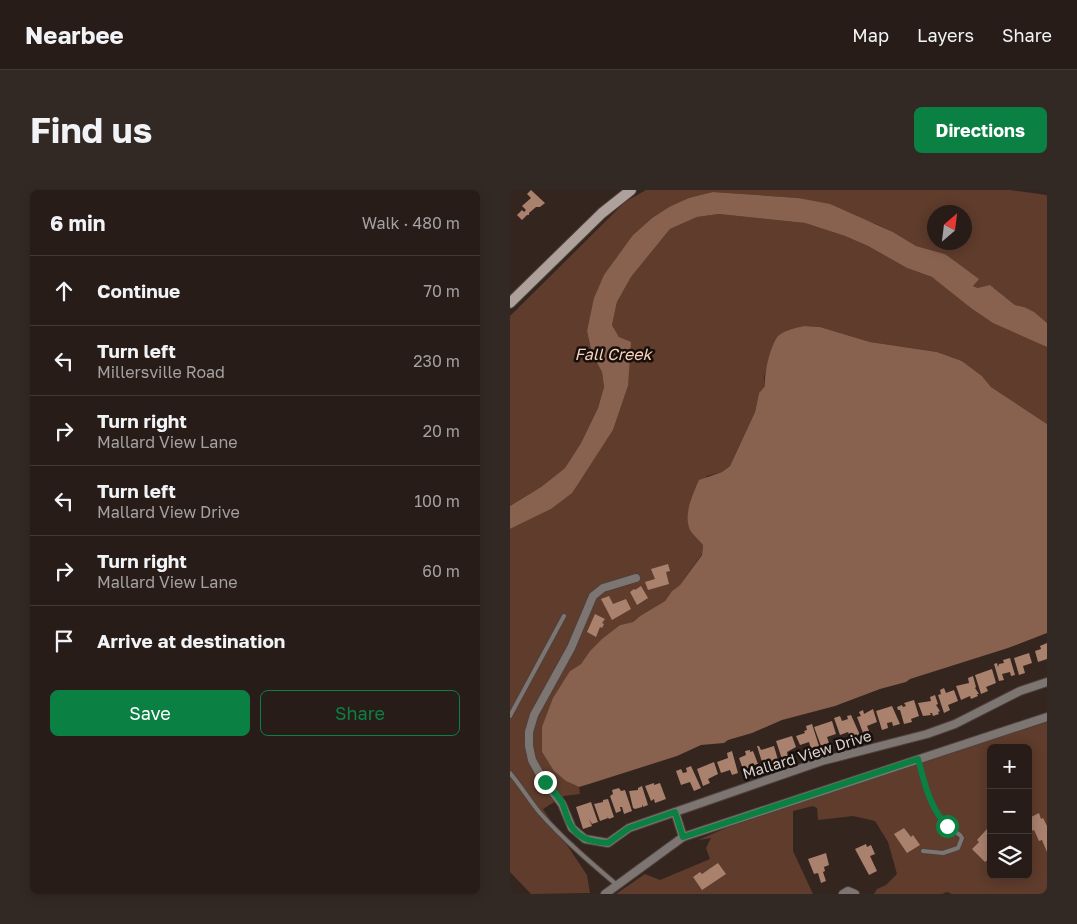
<!DOCTYPE html>
<html lang="en">
<head>
<meta charset="utf-8">
<style>
  :root { --surface:#271c17; --page:#332924; --text:#f1f3f6; --muted:#a4a1a1; --line:#433a36; --accent:#0b8043 }
  body { margin:0; font-family:"Golos Text",sans-serif; background:var(--page); color:var(--text) }
  .controls { position:absolute; right:15px; bottom:15px; display:grid; overflow:hidden; border-radius:8px; box-shadow:0 2px 12px #0003 }
  .controls button { width:45px; height:45px; display:grid; place-items:center; padding:0; border:0; border-bottom:1px solid var(--line); background:var(--surface); color:var(--text); font:25px sans-serif }
  .compass { position:absolute; left:417px; top:15px; width:45px; height:45px; border-radius:50%; background:var(--surface); box-shadow:0 2px 12px #0003; rotate:28deg }
  .stop { position:absolute; width:15px; height:15px; margin:-11px; border:4px solid #0b8043; border-radius:50%; background:#fff }
  .stop.end { background:#0b8043; border-color:#fff; box-shadow:0 1px 5px #0008 }
  .list { margin:0; padding:0; list-style:none }
  h2 { display:flex; justify-content:space-between; align-items:center; height:65px; margin:0; padding:0 20px; font-size:21px }
  h2 small { font-size:16px; font-weight:400; color:var(--muted) }
  .list li { display:grid; grid-template-columns:32px 1fr auto; gap:15px; align-items:center; box-sizing:border-box; height:70px; padding:0 20px; border-top:1px solid var(--line) }
  .list b { display:block; font-size:19px; white-space:nowrap }
  .list p { margin:0; font-size:16px; white-space:nowrap; color:var(--muted) }
  .list em { font-size:16px; font-style:normal; color:var(--muted) }
  .actions { display:flex; gap:10px; padding:15px 20px }
  .actions a { flex:1; padding:11px 0; border:1px solid var(--accent); border-radius:8px; text-align:center; font-size:18px; color:var(--accent) }
  .actions .main { background:var(--accent); color:#fff }
  .icon { flex:none; width:28px; height:28px; fill:none; stroke:currentColor; stroke-width:2; stroke-linecap:round; stroke-linejoin:round }
  .map { position:relative; flex:none; width:537px; height:704px; overflow:hidden; border-radius:8px }
  header { display:flex; align-items:center; gap:30px; box-sizing:border-box; height:70px; padding:0 25px; background:var(--surface); border-bottom:1px solid var(--line) }
  header strong { font-size:24px }
  nav { display:flex; gap:28px; margin-inline-start:auto; font-size:18px }
  .intro { display:flex; align-items:center; justify-content:space-between; box-sizing:border-box; height:120px; padding:0 30px }
  h1 { margin:0; font-size:35px }
  .button { padding:12px 22px; border-radius:8px; background:var(--accent); color:#fff; font-size:18px; font-weight:700 }
  main { display:flex; gap:30px; padding:0 30px }
  aside { flex:1; background:var(--surface); border-radius:8px; box-shadow:0 2px 12px #0003 }
  .map>svg:first-child { display:block }
  .green { fill:#5f3c2c; fill-rule:evenodd }
  .water { fill:#89614f }
  .building { fill:#aa816d }
  .lines { fill:none; stroke-linecap:round; stroke-linejoin:round }
  .lane-casing { stroke:#4f413b; stroke-width:6 }
  .street-casing { stroke:#4f413b; stroke-width:10 }
  .secondary-casing { stroke:#4f413b; stroke-width:12 }
  .lane { stroke:#7d7572; stroke-width:4 }
  .street { stroke:#7d7572; stroke-width:8 }
  .secondary { stroke:#aea19b; stroke-width:10 }
  .route { stroke:#0b8043; stroke-width:6 }
  .labels { text-anchor:middle; stroke-width:5; stroke-linejoin:round; paint-order:stroke }
  .street-label { font-size:15px; fill:#dcd3ce; stroke:#17100d }
  .water-label { font-size:16px; font-style:italic; fill:#fcd2bf; stroke:#17100d }
</style>
</head>
<body>
<header>
<strong>Nearbee</strong>
<nav><a>Map</a><a>Layers</a><a>Share</a></nav>
</header>
<div class="intro"><h1>Find us</h1><a class="button">Directions</a></div>
<main>
<aside>
<h2>6 min<small>Walk · 480 m</small></h2>
<ul class="list">
<li><svg class="icon" aria-label="ahead" viewBox="0 0 24 24"><path d="M12 20V5M6 11l6-6 6 6"/></svg><div><b>Continue</b></div><em>70 m</em></li>
<li><svg class="icon" aria-label="left" viewBox="0 0 24 24"><path d="M17 20v-9H6M10 6l-5 5 5 5"/></svg><div><b>Turn left</b><p>Millersville Road</p></div><em>230 m</em></li>
<li><svg class="icon" aria-label="right" viewBox="0 0 24 24"><path d="M7 20v-9h11M14 6l5 5-5 5"/></svg><div><b>Turn right</b><p>Mallard View Lane</p></div><em>20 m</em></li>
<li><svg class="icon" aria-label="left" viewBox="0 0 24 24"><path d="M17 20v-9H6M10 6l-5 5 5 5"/></svg><div><b>Turn left</b><p>Mallard View Drive</p></div><em>100 m</em></li>
<li><svg class="icon" aria-label="right" viewBox="0 0 24 24"><path d="M7 20v-9h11M14 6l5 5-5 5"/></svg><div><b>Turn right</b><p>Mallard View Lane</p></div><em>60 m</em></li>
<li><svg class="icon" aria-label="arrive" viewBox="0 0 24 24"><path d="M6 21V4h12l-3 4 3 4H6"/></svg><div><b>Arrive at destination</b></div></li>
</ul>
<div class="actions"><a class="main">Save</a><a>Share</a></div>
</aside>
<div class="map">
<svg width="537" height="704" viewBox="0 0 537 704">
  <rect width="100%" height="100%" fill="#34251f"/>
  <!-- green -->
  <g class="green">
    <path d="M136,0h364l37,5v128l-23,-16 -9,-2 -21,-17h-16l-6,-3 -13,-19 -14,-12 -29,-8 -23,-14 -17,-8 -78,-26 -85,-6 -44,15 -17,11 -19,17 -43,84 -3,12 5,23 10,18 2,15 -6,21 -17,35 -16,25 -24,19 -31,19v-190l115,-114zM424,22h30v30h-30z"/>
    <path d="M209,24l86,9 40,13 23,10 39,22 25,9 91,58 24,12v77l-56,-37 -9,-11 -20,-15 -25,-9 -67,-10 -50,-15 -16,-1 -16,4 -10,7 -7,17 -7,23 1,9 -6,7 -4,19 -25,54 -8,6 -15,4 -16,23 -3,20 2,10 13,16 -1,9 -22,31 -8,6 -7,10 -25,15 -7,6 -13,3 -30,26 -9,13 -11,7 -28,81c11,17 17,27 37,35l1,7 -16,2 -21,13 44,66 3,18 -59,1 -21,-22v-343l41,-20 31,-31 31,-48 15,-44 -9,-49 -7,-12 5,-23 14,-25 39,-48 27,-12z"/>
    <path d="M537,532v172h-95l-5,-2 -5,2h-68l3,-5 9,-4 11,-11 -9,-32 -13,-21 -22,-5 -35,4 -1,-12 -4,-2 -20,5v40l20,43h-197l29,-20 15,6 50,-21 -4,-11 5,-10 -13,2 28,-12 107,-37zM481,558h37v127h-37z"/>
  </g>
  <!-- water -->
  <g class="water">
    <polygon points="203,2 288,8 320,14 383,42 406,56 435,64 469,89 463,96 468,98 480,95 505,115 514,117 524,122 537,133 537,157 483,133 461,118 422,87 397,78 358,56 335,46 295,33 209,24 187,27 160,39 121,87 107,112 102,135 109,147 121,152 118,196 103,240 72,288 62,303 41,319 0,339 0,316 31,297 55,278 71,253 88,218 94,197 92,182 82,164 77,141 84,108 94,85 123,45 142,28 159,17 179,8"/>
    <path d="M294,136l16,1 50,15 67,10 25,9 20,15 9,11 56,37v209l-39,15 -98,31 -4,3 -26,7 -45,17 -53,14 -30,13 -24,7 -4,3 -23,2 -24,11 -88,28 -10,3 -13,-6 -12,-10 -12,-19v-25l11,-29 17,-27 11,-7 9,-13 12,-12 18,-14 13,-3 7,-6 25,-15 7,-10 8,-6 22,-30 1,-10c-4,-5 -10,-10 -13,-15 -7,-16 3,-36 9,-50l23,-8 8,-6 25,-54 4,-19 6,-7c-1,-12 5,-40 13,-50 7,-6 17,-8 26,-10z"/>
  </g>
  <!-- building -->
  <g class="building">
    <polygon points="21,0 35,13 30,17 26,17 19,23 19,25 17,25 12,30 7,25 12,20 14,22 16,20 12,16 21,8 17,4"/>
    <polygon points="158,374 160,381 156,382 159,394 138,400 135,392 145,389 141,379"/>
    <polygon points="131,396 138,408 127,415 120,402 124,399 125,400"/>
    <polygon points="99,406 103,414 116,409 121,419 102,430 91,409"/>
    <polygon points="85,424 95,429 92,433 94,434 92,438 90,437 86,447 77,442"/>
    <polygon points="537,453 537,469 528,472 525,461 531,459 530,456"/>
    <polygon points="519,463 522,473 513,476 515,483 509,485 504,468"/>
    <polygon points="500,468 505,485 501,486 500,482 492,484 494,490 489,491 484,474 487,473 488,477 489,474 494,473 493,470"/>
    <polygon points="482,479 486,493 476,497 478,501 471,504 465,485"/>
    <polygon points="463,486 466,497 465,498 469,504 467,504 468,506 461,509 460,506 451,510 446,496 459,493 458,488"/>
    <polygon points="434,498 436,503 444,500 448,511 438,515 440,520 434,523 428,505 431,504 430,500"/>
    <polygon points="425,505 428,514 426,515 430,521 428,522 429,524 423,526 422,523 420,523 421,525 413,526 408,513 421,511 420,507"/>
    <polygon points="404,510 409,526 401,529 402,532 394,534 390,520 388,520 387,517 392,515 393,517 396,516 394,513"/>
    <polygon points="382,516 390,534 383,536 382,532 377,533 378,538 372,540 366,521"/>
    <polygon points="363,519 367,532 357,536 359,541 353,543 347,527 351,526 349,522 353,520 354,524"/>
    <polygon points="341,525 350,545 341,549 338,542 330,545 324,528 330,526 332,531 338,529 337,526"/>
    <polygon points="322,531 326,544 317,547 319,553 311,556 304,537"/>
    <polygon points="302,534 309,556 301,559 299,552 290,555 286,546 295,543 294,541 297,540 296,536"/>
    <polygon points="282,546 286,557 277,562 278,567 272,569 266,551"/>
    <polygon points="247,556 249,556 251,560 264,556 268,570 261,572 259,569 259,571 254,573 252,572"/>
    <polygon points="240,560 240,562 243,561 248,574 239,577 240,580 234,582 229,568 236,565 235,561"/>
    <polygon points="222,561 228,583 222,585 220,580 211,583 207,572 218,568 217,563"/>
    <polygon points="204,572 208,584 198,589 200,593 193,596 187,579"/>
    <polygon points="181,576 191,598 184,601 180,592 171,595 166,581 171,579 173,583 177,582 176,578"/>
    <polygon points="144,593 144,595 150,593 156,609 145,613 144,609 141,611 135,596"/>
    <polygon points="132,596 138,615 133,617 132,614 132,617 125,619 123,618 119,601 128,600 128,598"/>
    <polygon points="109,598 111,601 115,600 122,621 114,624 112,617 110,617 111,621 106,623 100,606 103,604 102,600"/>
    <polygon points="98,609 104,627 99,629 97,626 98,628 90,631 84,614 93,612 93,610"/>
    <polygon points="81,612 88,632 82,634 79,629 82,636 73,639 66,617"/>
    <polygon points="529,623 531,629 533,628 537,636 537,662 532,650 529,651 524,640 518,642 519,628"/>
    <polygon points="394,638 401,647 403,645 410,655 397,663 384,644"/>
    <polygon points="477,639 481,643 481,667 475,672 462,659 469,652 467,650"/>
    <polygon points="356,654 357,657 361,655 365,664 360,666 367,681 359,685 345,659"/>
    <polygon points="316,663 319,675 314,677 315,681 313,682 316,691 311,693 308,683 304,684 298,669"/>
    <polygon points="208,673 216,684 192,700 183,687 190,682 192,684"/>
  </g>
  <g class="lines">
    <!-- lane casing -->
    <g class="lane-casing">
      <g id="lane">
        <polyline points="0,526 54,426"/>
        <path d="M408,569c8,30 13,60 42,76l2,3 -4,10 -15,5 -20,-2"/>
        <path d="M0,583c11,13 20,28 30,40 24,27 50,49 77,72"/>
      </g>
    </g>
    <!-- street casing -->
    <g class="street-casing">
      <g id="street">
        <polyline points="126,388 93,398 83,406 61,458 24,525 19,542 19,556 22,570 32,588 52,614 62,638 75,649 98,653 119,638 312,571 417,544 445,534 510,501 537,492"/>
        <polyline points="165,622 173,647"/>
        <polyline points="95,704 173,647 537,527"/>
        <polyline points="333,704 338,701 345,704"/>
      </g>
    </g>
    <!-- secondary casing -->
    <g class="secondary-casing">
      <polyline id="secondary" points="0,113 92,23 121,0"/>
    </g>
    <!-- lane -->
    <use href="#lane" class="lane"/>
    <!-- street -->
    <use href="#street" class="street"/>
    <!-- secondary -->
    <use href="#secondary" class="secondary"/>
  </g>
  <g class="lines">
    <!-- route -->
    <path class="route" d="M35,592c5,7 13,13 17,21 3,6 4,13 7,19 8,17 22,20 39,21l21,-15 46,-16 8,25 235,-78c7,25 11,47 29,67"/>
  </g>
  <g class="labels">
    <!-- street labels -->
    <g class="street-label">
      <text transform="translate(297 565) rotate(-17)" y="5">Mallard View Drive</text>
    </g>
    <!-- water labels -->
    <g class="water-label">
      <text x="103" y="170">Fall Creek</text>
    </g>
  </g>
</svg>
<div class="controls">
<button>+</button>
<button>−</button>
<button><svg class="icon" aria-label="layers" viewBox="0 0 24 24"><path d="M12 4l9 5-9 5-9-5zM3 14l9 5 9-5"/></svg></button>
</div>
<svg class="compass" viewBox="-18 -18 36 36"><path d="M0-13l5 13h-10z" fill="#e53935"/><path d="M0 13l5-13h-10z" fill="#a4a1a1"/></svg>
<div class="stop" style="left:437px;top:636px"></div>
<div class="stop end" style="left:35px;top:592px"></div>
</div>
</main>
</body>
</html>
